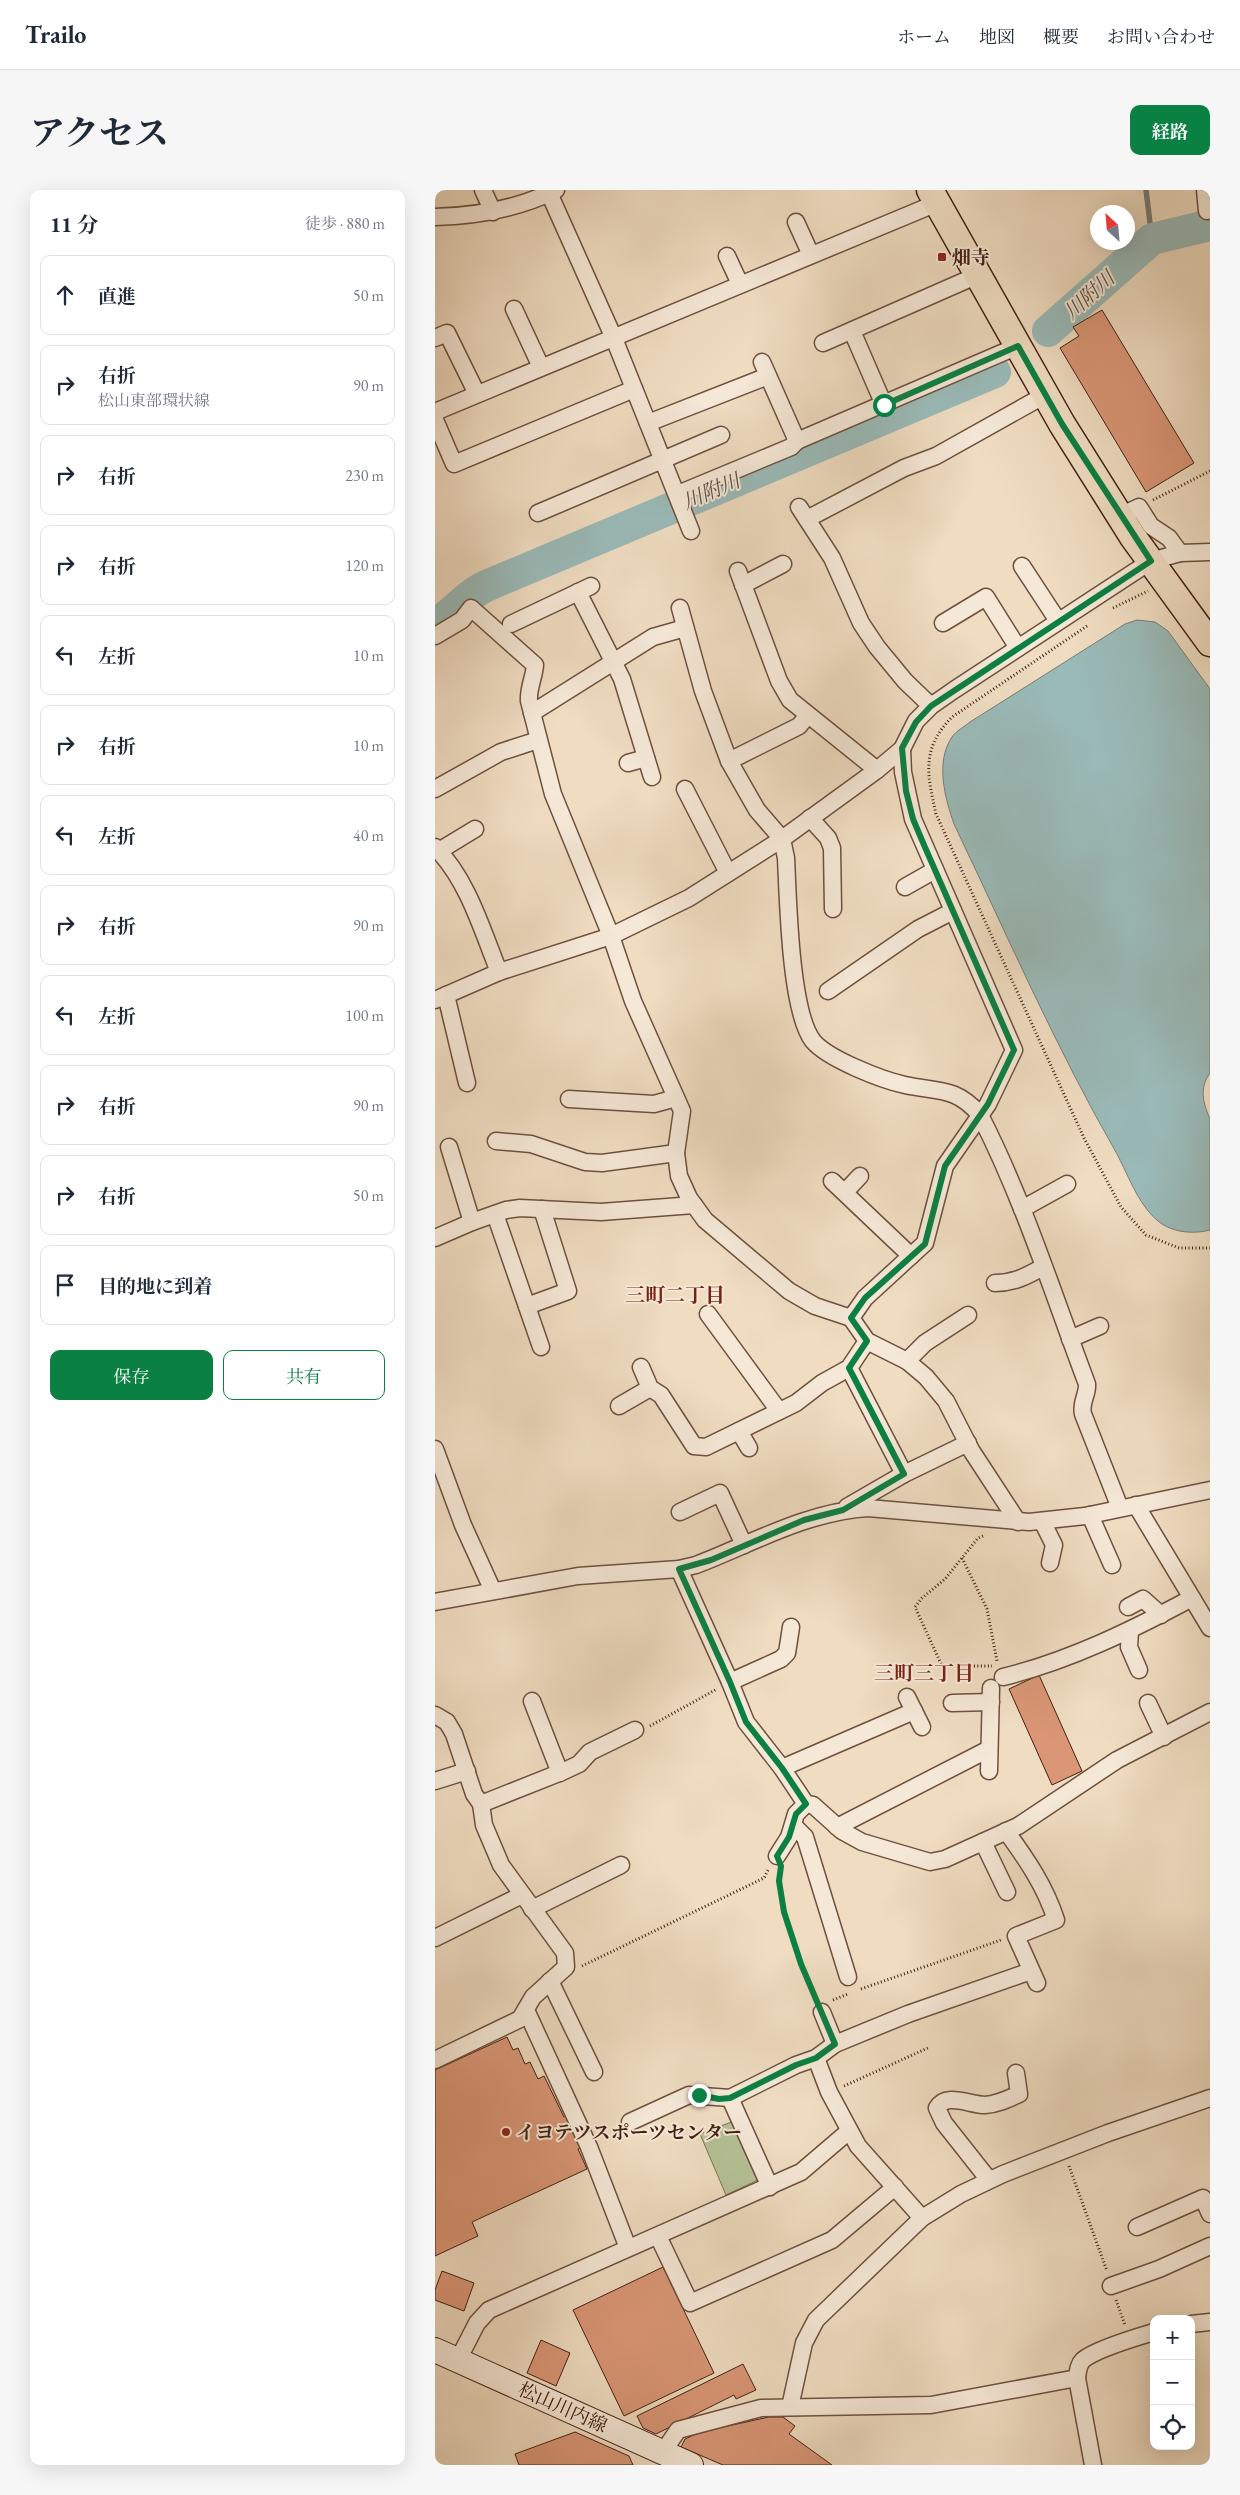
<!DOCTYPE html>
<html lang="ja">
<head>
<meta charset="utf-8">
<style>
  :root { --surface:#fff; --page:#f6f6f7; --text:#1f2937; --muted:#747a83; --line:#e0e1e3; --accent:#0b8043 }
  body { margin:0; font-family:"EB Garamond","Noto Serif JP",serif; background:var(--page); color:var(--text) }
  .controls { position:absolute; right:15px; bottom:15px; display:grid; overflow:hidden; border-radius:10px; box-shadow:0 5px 20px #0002 }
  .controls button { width:45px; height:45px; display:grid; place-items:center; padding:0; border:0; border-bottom:1px solid var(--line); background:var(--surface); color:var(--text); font:25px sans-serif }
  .compass { position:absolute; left:655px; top:15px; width:45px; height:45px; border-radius:50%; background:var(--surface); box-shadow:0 5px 20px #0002; rotate:334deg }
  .stop { position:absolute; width:15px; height:15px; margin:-11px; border:4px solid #0b8043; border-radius:50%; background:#fff }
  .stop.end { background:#0b8043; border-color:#fff; box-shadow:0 1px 5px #0008 }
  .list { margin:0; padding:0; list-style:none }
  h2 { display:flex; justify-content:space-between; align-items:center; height:65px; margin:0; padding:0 20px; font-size:21px }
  h2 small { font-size:16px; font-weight:400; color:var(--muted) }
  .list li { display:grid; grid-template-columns:32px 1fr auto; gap:15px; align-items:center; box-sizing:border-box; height:80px; margin:0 10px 10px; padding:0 10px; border:1px solid var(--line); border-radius:10px }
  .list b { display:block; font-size:19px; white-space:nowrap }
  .list p { margin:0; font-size:16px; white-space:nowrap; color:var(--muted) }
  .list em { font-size:16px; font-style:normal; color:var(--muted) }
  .actions { display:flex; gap:10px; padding:15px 20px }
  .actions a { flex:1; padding:11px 0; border:1px solid var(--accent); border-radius:10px; text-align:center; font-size:18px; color:var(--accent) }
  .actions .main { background:var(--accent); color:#fff }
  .icon { flex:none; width:28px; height:28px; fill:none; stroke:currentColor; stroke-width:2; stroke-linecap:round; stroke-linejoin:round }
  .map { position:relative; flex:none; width:775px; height:2275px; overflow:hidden; border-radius:10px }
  header { display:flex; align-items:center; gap:30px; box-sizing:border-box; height:70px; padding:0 25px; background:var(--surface); border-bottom:1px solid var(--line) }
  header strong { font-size:24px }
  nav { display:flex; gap:28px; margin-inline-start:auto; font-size:18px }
  .intro { display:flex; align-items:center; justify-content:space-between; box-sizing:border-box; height:120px; padding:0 30px }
  h1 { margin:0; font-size:35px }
  .button { padding:12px 22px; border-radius:10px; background:var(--accent); color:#fff; font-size:18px; font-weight:700 }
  main { display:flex; gap:30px; padding:0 30px }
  aside { flex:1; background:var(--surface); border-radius:10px; box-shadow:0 5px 20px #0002 }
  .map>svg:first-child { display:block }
  .green { fill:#b5c296; stroke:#7c7254 }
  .water { fill:#9abab8; stroke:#777d76 }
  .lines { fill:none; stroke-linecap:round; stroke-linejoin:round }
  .stream { stroke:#777d76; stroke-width:5.5 }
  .river { stroke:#9abab8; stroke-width:32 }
  .building { fill:#da9676; stroke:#432113 }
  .street-casing { stroke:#6e503e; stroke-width:19 }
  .secondary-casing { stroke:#432113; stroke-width:26 }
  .primary-casing { stroke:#432113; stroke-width:29 }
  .path { stroke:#432113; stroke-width:3; stroke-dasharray:1 2.5; stroke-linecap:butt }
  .street { stroke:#f5e8d7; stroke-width:16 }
  .secondary { stroke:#f5e8d7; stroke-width:24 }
  .primary { stroke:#efdcc1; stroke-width:26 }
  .route { stroke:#0b8043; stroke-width:6 }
  .poi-dot { fill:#8f2418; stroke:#f5e8d7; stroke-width:2 }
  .labels { text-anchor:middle; stroke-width:4; stroke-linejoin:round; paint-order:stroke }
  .poi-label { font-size:19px; font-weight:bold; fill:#432113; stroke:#f5e8d7; text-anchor:start }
  .street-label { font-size:19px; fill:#432113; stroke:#f5e8d7 }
  .water-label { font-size:20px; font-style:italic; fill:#5d4f45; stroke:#f5e8d7 }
  .neighbourhood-label { font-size:20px; font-weight:bold; fill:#7a1f14; stroke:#f5e8d7 }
</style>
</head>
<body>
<header>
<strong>Trailo</strong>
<nav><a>ホーム</a><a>地図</a><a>概要</a><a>お問い合わせ</a></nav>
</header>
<div class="intro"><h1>アクセス</h1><a class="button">経路</a></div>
<main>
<aside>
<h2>11 分<small>徒歩 · 880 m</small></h2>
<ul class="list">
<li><svg class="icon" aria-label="ahead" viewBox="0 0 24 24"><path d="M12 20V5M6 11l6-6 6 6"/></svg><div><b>直進</b></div><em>50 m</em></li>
<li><svg class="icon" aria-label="right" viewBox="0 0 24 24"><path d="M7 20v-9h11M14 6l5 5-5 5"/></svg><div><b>右折</b><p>松山東部環状線</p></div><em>90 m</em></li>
<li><svg class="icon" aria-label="right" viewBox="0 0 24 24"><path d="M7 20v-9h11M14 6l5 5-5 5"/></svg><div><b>右折</b></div><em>230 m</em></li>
<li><svg class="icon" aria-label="right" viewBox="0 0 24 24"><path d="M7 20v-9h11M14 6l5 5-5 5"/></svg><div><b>右折</b></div><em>120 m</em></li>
<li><svg class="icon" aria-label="left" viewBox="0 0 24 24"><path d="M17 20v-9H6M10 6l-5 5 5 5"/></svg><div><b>左折</b></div><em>10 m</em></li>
<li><svg class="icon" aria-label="right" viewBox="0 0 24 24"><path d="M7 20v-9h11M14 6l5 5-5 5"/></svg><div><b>右折</b></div><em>10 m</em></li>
<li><svg class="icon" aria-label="left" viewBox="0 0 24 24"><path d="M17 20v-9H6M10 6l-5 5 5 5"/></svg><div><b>左折</b></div><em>40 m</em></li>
<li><svg class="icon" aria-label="right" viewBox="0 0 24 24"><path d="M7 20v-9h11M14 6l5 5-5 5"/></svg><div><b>右折</b></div><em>90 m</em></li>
<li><svg class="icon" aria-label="left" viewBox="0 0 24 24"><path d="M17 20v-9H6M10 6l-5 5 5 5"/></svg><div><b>左折</b></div><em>100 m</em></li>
<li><svg class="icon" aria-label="right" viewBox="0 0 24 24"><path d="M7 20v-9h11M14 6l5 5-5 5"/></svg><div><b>右折</b></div><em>90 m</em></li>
<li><svg class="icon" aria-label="right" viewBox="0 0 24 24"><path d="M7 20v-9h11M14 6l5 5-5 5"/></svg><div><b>右折</b></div><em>50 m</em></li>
<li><svg class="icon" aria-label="arrive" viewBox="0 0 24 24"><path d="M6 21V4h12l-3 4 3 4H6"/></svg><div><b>目的地に到着</b></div></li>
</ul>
<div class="actions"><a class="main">保存</a><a>共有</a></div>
</aside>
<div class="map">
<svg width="775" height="2275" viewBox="0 0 775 2275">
  <rect width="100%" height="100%" fill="#efdcc1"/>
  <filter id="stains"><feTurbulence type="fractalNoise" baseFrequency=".004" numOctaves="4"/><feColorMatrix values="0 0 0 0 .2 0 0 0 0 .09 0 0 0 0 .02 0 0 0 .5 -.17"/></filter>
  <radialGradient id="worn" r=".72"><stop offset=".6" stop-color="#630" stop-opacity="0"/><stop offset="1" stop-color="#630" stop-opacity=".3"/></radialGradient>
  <!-- green -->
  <polygon class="green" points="299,1931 325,1989 291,2005 265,1944"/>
  <!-- water -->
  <path class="water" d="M702,430l18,2 13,9 42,58v384c-11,15 -7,30 0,46v111c-15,4 -34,3 -48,-6 -22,-15 -33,-47 -45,-70 -61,-106 -110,-219 -163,-330 -9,-26 -19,-62 -2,-87 4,-6 12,-10 18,-15l155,-98z"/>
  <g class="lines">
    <!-- stream -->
    <polyline class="stream" points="711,0 717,49"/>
    <!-- river -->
    <g class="river">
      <polyline points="613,141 717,49 775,35"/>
      <path d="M0,434c20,-11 28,-27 51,-38l509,-214"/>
    </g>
  </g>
  <!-- building -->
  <g class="building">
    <polygon points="667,120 759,273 711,302 625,158 644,146 638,137"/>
    <polygon points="604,1485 647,1581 617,1595 574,1499"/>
    <polygon points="72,1847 78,1860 83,1858 90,1874 95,1872 103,1889 109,1886 129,1927 134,1925 149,1956 143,1959 152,1979 37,2032 43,2046 0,2066 0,1880"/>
    <polygon points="228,2077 279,2183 189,2226 138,2120"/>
    <polygon points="7,2081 39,2093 29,2121 0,2110 0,2100"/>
    <polygon points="106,2150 135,2163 121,2196 92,2183"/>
    <polygon points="308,2174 321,2200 301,2209 299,2205 221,2244 208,2238 202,2226"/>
    <polygon points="334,2227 348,2227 360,2236 354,2244 397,2275 288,2275 246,2257 250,2249 265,2242"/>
    <polygon points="140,2242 194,2266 198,2275 84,2275 80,2264"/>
  </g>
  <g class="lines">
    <!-- street casing -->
    <g class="street-casing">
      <g id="street">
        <polyline points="48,0 58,22"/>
        <polyline points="770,0 772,21"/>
        <polyline points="114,3 178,146 256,341"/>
        <path d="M0,27c43,-1 82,-8 121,-27"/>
        <polyline points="361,32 376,65"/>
        <polyline points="292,66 305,94"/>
        <polyline points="79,119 106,177"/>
        <polyline points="417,141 449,215"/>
        <polyline points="0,148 12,143 42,204"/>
        <polyline points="388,153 543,85"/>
        <polyline points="327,172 362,251 583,156"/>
        <polyline points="0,222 502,13"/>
        <polyline points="0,230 19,274 199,199"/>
        <polyline points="213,233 333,186"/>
        <polyline points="243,304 356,257 362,251"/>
        <polyline points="364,317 397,368 426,433 442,457 470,491 496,516"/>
        <polyline points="103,323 286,245"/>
        <polyline points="685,326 704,317 716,336 734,348 745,363"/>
        <polyline points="372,329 469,278 501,266 610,205"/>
        <polyline points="587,376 623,431"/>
        <polyline points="303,381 344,491 355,510 442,580"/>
        <polyline points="308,395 348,374"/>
        <polyline points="143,402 187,489 217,587"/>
        <path d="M245,418l23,83 26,70 28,49 25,29 4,19c2,40 4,154 27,183 15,18 69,39 92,44 31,7 51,1 75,30 44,86 73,179 107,269 1,11 -7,18 -4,30l37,94"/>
        <polyline points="508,433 551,407 583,458"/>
        <polyline points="76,434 156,396"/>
        <path d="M0,446l27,-16 9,-12 64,57c-1,13 -7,23 -6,36l24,93 58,142 22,65 49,110 -6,42 3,23 10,22 16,22 84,71 26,15 36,12 16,23 40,20 19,16 20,24 25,49 47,72"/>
        <polyline points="97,523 218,447 250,438"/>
        <polyline points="294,571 364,536 373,525"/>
        <polyline points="193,573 211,568"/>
        <polyline points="0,599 66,562 103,550"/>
        <polyline points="250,599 293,683"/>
        <polyline points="375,628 393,648 397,658 398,719"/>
        <path d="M0,657c33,33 47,83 64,125"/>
        <polyline points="4,661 40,639"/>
        <polyline points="470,697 500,680"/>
        <polyline points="393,801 483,739 518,721"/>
        <polyline points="11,805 32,893"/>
        <polyline points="0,810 64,782 176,746 254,708 347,649 442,580 467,559 481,531 496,516 519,500 716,371 745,363 775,362"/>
        <polyline points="134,909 219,914 241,908"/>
        <polyline points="61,951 96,954 150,972 167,973 241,963"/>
        <polyline points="14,957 37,1032"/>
        <polyline points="397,991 476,1066"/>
        <polyline points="410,1002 425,986"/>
        <polyline points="587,1019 632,994"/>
        <polyline points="60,1024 106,1157"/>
        <polyline points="0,1048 37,1032 71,1020 85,1018 166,1022 259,1015"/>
        <path d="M560,1093c19,0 32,-7 48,-16"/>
        <polyline points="92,1116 133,1101 107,1019"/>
        <polyline points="273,1124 344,1221"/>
        <polyline points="416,1128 430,1108 490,1053 510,976 553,914 579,860 478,629 468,582 467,559"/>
        <polyline points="635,1149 665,1136"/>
        <polyline points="472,1171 490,1153 533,1125"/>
        <polyline points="206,1177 215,1198 226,1205 259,1256 271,1257 361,1213 387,1193 414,1178 432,1151"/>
        <polyline points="414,1178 469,1284"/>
        <polyline points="184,1216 215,1198"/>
        <polyline points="304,1241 314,1258"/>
        <polyline points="0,1259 28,1335 58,1401"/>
        <polyline points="701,1315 775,1438"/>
        <polyline points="412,1317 469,1284 533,1253"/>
        <polyline points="245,1322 285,1303 309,1355"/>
        <polyline points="655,1325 677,1375"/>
        <polyline points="607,1331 619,1355 615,1373"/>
        <polyline points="244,1379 295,1492 311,1532 347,1578 371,1614"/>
        <path d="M0,1412l143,-26 101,-7 17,-4c57,-22 110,-53 172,-57l161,14 56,-6 125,-26"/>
        <polyline points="693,1417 708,1409 726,1425"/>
        <polyline points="695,1441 694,1457 704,1480"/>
        <path d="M568,1487c66,-16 129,-47 189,-79"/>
        <polyline points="295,1492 346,1469 352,1463 356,1437"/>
        <polyline points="472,1507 487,1537"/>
        <polyline points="97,1511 125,1583"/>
        <polyline points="517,1513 556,1512"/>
        <polyline points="713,1513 729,1547"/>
        <polyline points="0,1525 12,1532 19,1544 39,1604 46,1614 49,1635 66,1675 130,1763 131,1777 98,1807 85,1829 0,1870"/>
        <polyline points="347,1578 479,1521"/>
        <polyline points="554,1581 556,1498"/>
        <polyline points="0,1591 32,1581"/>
        <polyline points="46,1614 129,1581 144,1574 155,1562 200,1540"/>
        <polyline points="359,1636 370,1647 413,1787"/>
        <polyline points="402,1637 554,1559"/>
        <path d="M571,1641c21,29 39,55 50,89l-40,16 21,47"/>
        <polyline points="548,1652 572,1702"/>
        <polyline points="342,1666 354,1647 361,1624 371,1614 378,1615 407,1641 427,1652 495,1672 510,1669 583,1636 682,1570 775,1522"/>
        <polyline points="97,1719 186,1675"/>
        <polyline points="0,1748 87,1705"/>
        <polyline points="115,1791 159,1882"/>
        <polyline points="91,1820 154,1957 193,2058"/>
        <polyline points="387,1822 400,1854"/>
        <polyline points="381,1868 394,1902 423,1956 487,2028"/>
        <polyline points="295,1908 335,1997"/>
        <polyline points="195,1932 254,1905 295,1908 361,1875 381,1868 400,1854 473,1824 596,1781"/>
        <path d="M554,1990l-45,-57 -7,-15c9,-16 33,-3 48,-3 13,-1 23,-6 34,-11l-3,-21"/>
        <polyline points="702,2037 768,2008 775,2024"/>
        <polyline points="223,2046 255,2113 397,2050 460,1997"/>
        <polyline points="676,2096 724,2079 775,2056"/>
        <polyline points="756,2134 775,2132"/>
        <polyline points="23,2170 42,2133 54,2120 366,1982 414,1941"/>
        <polyline points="355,2217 369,2153 381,2130 487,2028 526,2004 568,1984 673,1943 775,1908"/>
        <polyline points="228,2262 243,2240 326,2218 496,2215 642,2188"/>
        <path d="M658,2275l-16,-87c1,-7 1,-13 6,-18 13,-11 54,-23 71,-28"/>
      </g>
    </g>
    <!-- secondary casing -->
    <g class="secondary-casing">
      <polyline id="secondary" points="0,2160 256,2275"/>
    </g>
    <!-- primary casing -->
    <g class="primary-casing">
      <polyline id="primary" points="495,0 627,234 698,347 775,453"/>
    </g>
    <!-- path -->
    <g class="path">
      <polyline points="718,310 775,281"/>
      <polyline points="678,418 713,401"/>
      <path d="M652,436l-135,91c-31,32 -25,57 -16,97l148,324 37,69 25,28 33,13h31"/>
      <polyline points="548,1346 543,1348 510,1389 487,1408 480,1417 507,1476 557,1476"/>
      <polyline points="527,1368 552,1419 562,1471"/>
      <polyline points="215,1536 282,1499"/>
      <path d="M345,1683c-5,31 22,95 35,125"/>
      <polyline points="147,1776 329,1688 333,1680"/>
      <polyline points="426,1799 566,1750"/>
      <polyline points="398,1810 413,1804"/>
      <polyline points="409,1896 495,1857"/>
      <polyline points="634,1976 672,2081"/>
      <polyline points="681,2110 690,2135"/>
    </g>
    <!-- street -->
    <use href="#street" class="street"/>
    <!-- secondary -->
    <use href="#secondary" class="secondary"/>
    <!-- primary -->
    <use href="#primary" class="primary"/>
  </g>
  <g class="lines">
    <!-- route -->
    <polyline class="route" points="264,1905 284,1909 295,1908 361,1875 381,1868 400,1854 366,1774 349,1722 344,1691 346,1676 342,1666 354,1647 361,1624 371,1614 347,1578 311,1532 295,1492 244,1379 276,1370 369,1330 408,1320 469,1284 414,1178 432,1151 416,1128 430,1108 490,1054 510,976 553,914 579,860 489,655 478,629 471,601 467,558 481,532 496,516 716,371 627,234 583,156 449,215"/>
  </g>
  <!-- markers -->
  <g class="poi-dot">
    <rect x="502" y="62" width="10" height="10" rx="2.5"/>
    <circle cx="71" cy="1942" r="5"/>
  </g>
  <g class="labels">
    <!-- poi labels -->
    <g class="poi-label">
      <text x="517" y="74">畑寺</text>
      <text x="81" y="1949">イヨテツスポーツセンター</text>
    </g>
    <!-- street labels -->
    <g class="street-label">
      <text transform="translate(128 2217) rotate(24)" y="7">松山川内線</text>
    </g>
    <!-- water labels -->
    <g class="water-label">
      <text transform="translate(654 105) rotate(-42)" y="7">川附川</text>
      <text transform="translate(276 301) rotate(-23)" y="7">川附川</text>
    </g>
    <!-- neighbourhood labels -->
    <g class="neighbourhood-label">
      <text x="240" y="1112">三町二丁目</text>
      <text x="489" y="1490">三町三丁目</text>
    </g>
  </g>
  <rect width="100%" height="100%" filter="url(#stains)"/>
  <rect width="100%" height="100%" fill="url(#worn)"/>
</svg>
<div class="controls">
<button>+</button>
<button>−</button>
<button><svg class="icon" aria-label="locate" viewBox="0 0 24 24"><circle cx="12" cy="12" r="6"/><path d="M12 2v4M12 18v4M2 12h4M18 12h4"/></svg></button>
</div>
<svg class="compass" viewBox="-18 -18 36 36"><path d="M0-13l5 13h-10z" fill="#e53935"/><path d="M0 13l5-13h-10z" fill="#747a83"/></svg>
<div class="stop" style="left:449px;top:215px"></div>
<div class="stop end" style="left:264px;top:1905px"></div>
</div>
</main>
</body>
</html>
